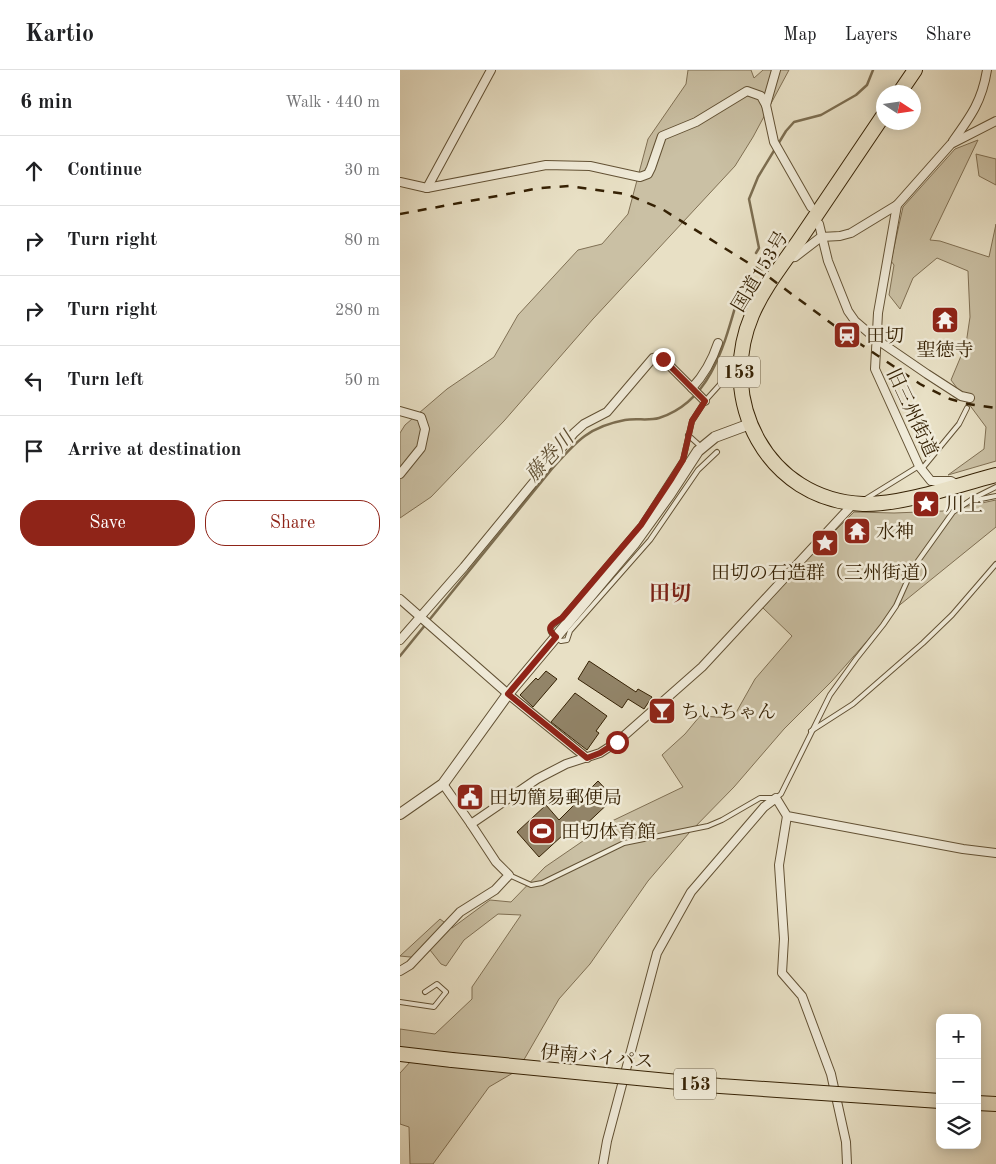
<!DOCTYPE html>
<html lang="en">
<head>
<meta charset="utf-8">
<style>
  :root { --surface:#fff; --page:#f2f2f2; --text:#202124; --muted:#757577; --line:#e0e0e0; --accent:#8f2418 }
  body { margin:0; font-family:"Old Standard TT","Noto Serif JP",serif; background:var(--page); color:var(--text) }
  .controls { position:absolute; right:15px; bottom:15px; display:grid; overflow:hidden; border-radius:10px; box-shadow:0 2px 12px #0003 }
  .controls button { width:45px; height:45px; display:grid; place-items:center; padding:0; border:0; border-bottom:1px solid var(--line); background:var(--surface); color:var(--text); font:25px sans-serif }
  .compass { position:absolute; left:476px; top:15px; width:45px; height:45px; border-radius:50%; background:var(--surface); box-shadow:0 2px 12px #0003; rotate:102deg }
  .stop { position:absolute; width:15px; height:15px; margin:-11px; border:4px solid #8f2418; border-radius:50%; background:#fff }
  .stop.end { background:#8f2418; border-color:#fff; box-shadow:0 1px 5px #0008 }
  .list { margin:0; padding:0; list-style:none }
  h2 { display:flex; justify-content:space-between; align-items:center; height:65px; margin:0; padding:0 20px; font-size:21px }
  h2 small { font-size:16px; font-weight:400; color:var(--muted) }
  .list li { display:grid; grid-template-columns:32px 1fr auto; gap:15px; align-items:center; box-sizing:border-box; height:70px; padding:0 20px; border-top:1px solid var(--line) }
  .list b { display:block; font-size:19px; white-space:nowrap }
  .list em { font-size:16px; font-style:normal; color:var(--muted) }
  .actions { display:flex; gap:10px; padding:15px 20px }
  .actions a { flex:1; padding:11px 0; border:1px solid var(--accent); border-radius:20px; text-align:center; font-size:18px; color:var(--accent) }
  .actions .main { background:var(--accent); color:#fff }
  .icon { flex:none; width:28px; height:28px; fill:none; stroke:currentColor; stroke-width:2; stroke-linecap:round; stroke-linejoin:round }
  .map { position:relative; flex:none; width:596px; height:1094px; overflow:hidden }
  header { display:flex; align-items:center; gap:30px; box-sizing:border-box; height:70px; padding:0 25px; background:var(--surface); border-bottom:1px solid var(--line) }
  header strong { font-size:24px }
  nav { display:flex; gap:28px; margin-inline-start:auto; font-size:18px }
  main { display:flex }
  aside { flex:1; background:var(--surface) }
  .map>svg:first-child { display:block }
  .green { fill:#cac0a4; stroke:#807054 }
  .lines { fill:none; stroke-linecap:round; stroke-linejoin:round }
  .stream { stroke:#7c6d50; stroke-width:2.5 }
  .building { fill:#928468; stroke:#352104 }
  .service-casing { stroke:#625134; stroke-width:6 }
  .minor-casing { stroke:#625134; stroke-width:10 }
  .tertiary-casing { stroke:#625134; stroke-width:12 }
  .trunk-casing { stroke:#352104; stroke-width:16 }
  .service { stroke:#f0ebd9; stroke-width:4 }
  .minor { stroke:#f0ebd9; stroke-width:8 }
  .tertiary { stroke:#f0ebd9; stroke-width:10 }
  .trunk { stroke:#e8e0c5; stroke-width:14 }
  .rail { stroke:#352104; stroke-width:2.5; stroke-dasharray:9 9; stroke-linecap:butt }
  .trunk-bridge-casing { stroke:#352104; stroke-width:16; stroke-linecap:butt }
  .trunk-bridge { stroke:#e8e0c5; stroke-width:14 }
  .route { stroke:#8f2418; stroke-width:6 }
  .labels { text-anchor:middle; stroke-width:5; stroke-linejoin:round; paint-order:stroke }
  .shield { fill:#f0ebd9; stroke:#6d5e44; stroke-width:1 }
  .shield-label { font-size:18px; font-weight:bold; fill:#352104 }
  .street-label { font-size:19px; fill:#352104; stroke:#f0ebd9 }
  .poi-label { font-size:19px; fill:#352104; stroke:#f0ebd9; text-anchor:start }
  .water-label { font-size:20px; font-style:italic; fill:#5e4d30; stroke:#f0ebd9 }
  .quarter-label { font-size:21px; font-weight:bold; fill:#7a1f14; stroke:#f0ebd9 }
</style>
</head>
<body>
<header>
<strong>Kartio</strong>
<nav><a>Map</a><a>Layers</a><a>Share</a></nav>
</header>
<main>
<aside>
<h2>6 min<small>Walk · 440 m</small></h2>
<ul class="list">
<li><svg class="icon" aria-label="ahead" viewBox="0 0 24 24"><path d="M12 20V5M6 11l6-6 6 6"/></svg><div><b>Continue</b></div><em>30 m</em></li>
<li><svg class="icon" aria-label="right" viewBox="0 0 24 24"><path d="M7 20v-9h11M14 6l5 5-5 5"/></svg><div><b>Turn right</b></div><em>80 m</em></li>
<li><svg class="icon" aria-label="right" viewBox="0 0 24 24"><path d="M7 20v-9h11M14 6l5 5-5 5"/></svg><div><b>Turn right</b></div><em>280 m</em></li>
<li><svg class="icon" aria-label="left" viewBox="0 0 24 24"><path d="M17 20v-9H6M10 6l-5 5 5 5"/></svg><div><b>Turn left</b></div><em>50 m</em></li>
<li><svg class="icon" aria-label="arrive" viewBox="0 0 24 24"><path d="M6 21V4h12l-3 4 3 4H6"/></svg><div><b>Arrive at destination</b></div></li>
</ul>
<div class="actions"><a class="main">Save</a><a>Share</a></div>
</aside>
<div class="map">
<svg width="596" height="1094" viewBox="0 0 596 1094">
  <rect width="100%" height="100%" fill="#e8e0c5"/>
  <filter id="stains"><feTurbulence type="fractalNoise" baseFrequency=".004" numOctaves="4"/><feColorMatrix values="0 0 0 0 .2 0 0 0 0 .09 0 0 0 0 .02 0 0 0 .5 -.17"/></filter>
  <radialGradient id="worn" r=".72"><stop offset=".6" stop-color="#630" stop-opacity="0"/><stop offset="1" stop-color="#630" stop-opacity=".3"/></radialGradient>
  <!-- green -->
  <g class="green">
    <polygon points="288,0 351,0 354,8 363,0 389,0 353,67 335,96 193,249 104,351 31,427 0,448 0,363 5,355 47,319 94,287 118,245 178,180 202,174 228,144 248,69 286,14"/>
    <polygon points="578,70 530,170 540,171 589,187 596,154 596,391 548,405 584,379 586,357 551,310 566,274 570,247 568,201 537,188 513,208 500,239 489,225 494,195 491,191 503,137 555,79"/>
    <polygon points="576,84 596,89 596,115 579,106"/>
    <polygon points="596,430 596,457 496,538 432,611 384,659 334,717 289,763 248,811 190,894 159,929 118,1000 89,1017 33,1094 10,1094 9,1057 0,1054 0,1003 21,980 0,977 0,959 35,964 72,929 72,917 121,845 98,844 64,870 46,896 41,894 30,880 20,888 0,886 40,849 52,858 90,830 111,832 145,797 212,751 283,717 262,685 285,664 300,646 333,648 355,609 392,566 363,538 405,491 454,442 494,443 544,441"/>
  </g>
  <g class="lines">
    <!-- stream -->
    <g class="stream">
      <polyline points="356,183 359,178 349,129 358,107 386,61 394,52 421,45 456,25 467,15 473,0"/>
      <path d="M0,586l151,-186c24,-27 36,-43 74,-50 11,-2 24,1 34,-2 56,-18 67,-82 82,-131"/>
    </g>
  </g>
  <!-- building -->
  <g class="building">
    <polygon points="189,591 236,622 238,619 252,627 244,639 228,629 222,638 178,609"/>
    <polygon points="146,601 157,609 133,637 120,625 136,608 138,610"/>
    <polygon points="175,623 207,646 196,661 199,663 187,680 151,652"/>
    <polygon points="198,711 214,728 180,760 175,754 139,787 117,762 146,735 159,750"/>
    <polygon points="69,716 80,727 72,735 67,731 66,732 60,725"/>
  </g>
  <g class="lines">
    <!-- service casing -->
    <g class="service-casing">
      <g id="service">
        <polyline points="288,365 298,374"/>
        <path d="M317,382l-19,18 -48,70 -80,91 -3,9 -6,1c-16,-11 -13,-13 1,-23l79,-93 42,-65 9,-39 13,-20 27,-30"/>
        <polyline points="521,400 559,354 567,338"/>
        <polyline points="572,429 576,430 596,426"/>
        <polyline points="464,430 519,396"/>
        <polyline points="411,661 453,634 523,573 552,545 596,494"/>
        <polyline points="109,805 131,815 142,813 224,773 308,756 322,750 360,728 376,728 381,724 430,625 456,589 483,555 496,536 513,498 553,442 574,428 596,417"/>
        <polyline points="0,932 34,937 46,922 37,914 25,922"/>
      </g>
    </g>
    <!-- minor casing -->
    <g class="minor-casing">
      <g id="minor">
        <polyline points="376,0 366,35 374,72 411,137"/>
        <path d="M553,71c18,-25 29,-40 34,-71"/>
        <polyline points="0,112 27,118 91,0"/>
        <polyline points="27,118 146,95 190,96 240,107 248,104 251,98 262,66 296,52 347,21 361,26 366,35"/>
        <polyline points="419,154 428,191 448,241 455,251 476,269 527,304 561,326 570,328"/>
        <polyline points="388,188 395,187 421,167 440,166 451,163 497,135"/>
        <path d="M292,318c13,-14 20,-27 26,-45"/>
        <polyline points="0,341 21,347 25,359 21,378 0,404"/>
        <polyline points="558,415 551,411 531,411 519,396 475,299 478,243 497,135 551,74 596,51"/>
        <polyline points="0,529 108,624 187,688"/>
        <polyline points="0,570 64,497 174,363 184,354 207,342 253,288 259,287 263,289 305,331"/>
        <polyline points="43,714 71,754"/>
        <polyline points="387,746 379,795 384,869 382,903 402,926 431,1004 446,1072 447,1094"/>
        <polyline points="0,901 10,895 60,842 95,820 109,805 96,792 71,754 137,709 166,694 200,683 217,672 302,597 454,433"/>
        <polyline points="203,1094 207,1071 257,883 291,822 364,737 376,728 387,746 563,779 596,783"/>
      </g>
    </g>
    <!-- tertiary casing -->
    <g class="tertiary-casing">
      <polyline id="tertiary" points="0,744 43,714 108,624 234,474 270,424 298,381 315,367 350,354"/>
    </g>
    <!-- trunk casing -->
    <g class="trunk-casing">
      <g id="trunk">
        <polyline points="500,22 515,0"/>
        <path d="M483,46c-28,42 -57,84 -85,126 -16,23 -35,47 -46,73 -36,85 15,185 111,189 40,1 94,-19 133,-29"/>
        <polyline points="0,984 52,990"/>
        <polyline points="577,1033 596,1034"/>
      </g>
    </g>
    <!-- service -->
    <use href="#service" class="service"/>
    <!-- minor -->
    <use href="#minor" class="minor"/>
    <!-- tertiary -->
    <use href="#tertiary" class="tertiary"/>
    <!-- trunk -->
    <use href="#trunk" class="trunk"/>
    <!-- rail -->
    <polyline class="rail" points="0,144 140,118 169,116 226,124 262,139 358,199 447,265 520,314 550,329 568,334 596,338"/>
    <!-- trunk-bridge casing -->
    <g class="trunk-bridge-casing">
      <polyline id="trunk-bridge" points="52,990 320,1016 540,1031"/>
    </g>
    <!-- trunk-bridge -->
    <use href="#trunk-bridge" class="trunk-bridge"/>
  </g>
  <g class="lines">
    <!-- route -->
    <path class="route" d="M217,672l-17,11 -13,5 -79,-64 48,-57c-12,-11 -3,-13 6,-19l79,-93 31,-47 11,-18 9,-39 13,-20 -42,-42"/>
  </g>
  <!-- icons -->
  <defs>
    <g id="temple-square" transform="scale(1.4375)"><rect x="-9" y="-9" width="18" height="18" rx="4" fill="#8f2418" stroke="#f0ebd9"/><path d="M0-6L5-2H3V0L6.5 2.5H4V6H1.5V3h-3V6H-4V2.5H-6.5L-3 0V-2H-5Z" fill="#fff"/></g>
    <g id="station-square" transform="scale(1.4375)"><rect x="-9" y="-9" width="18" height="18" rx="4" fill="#8f2418" stroke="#f0ebd9"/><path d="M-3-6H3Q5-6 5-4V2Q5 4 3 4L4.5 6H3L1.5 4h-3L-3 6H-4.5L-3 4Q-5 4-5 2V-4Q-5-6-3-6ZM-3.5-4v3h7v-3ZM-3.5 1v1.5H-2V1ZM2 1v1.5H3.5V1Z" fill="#fff"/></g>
    <g id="sight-square" transform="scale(1.4375)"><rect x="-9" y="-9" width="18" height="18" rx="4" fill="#8f2418" stroke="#f0ebd9"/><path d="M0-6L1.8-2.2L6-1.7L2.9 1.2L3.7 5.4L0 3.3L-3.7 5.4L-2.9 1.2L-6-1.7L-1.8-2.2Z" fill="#fff"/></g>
    <g id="bar-square" transform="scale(1.4375)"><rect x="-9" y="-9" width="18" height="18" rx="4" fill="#8f2418" stroke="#f0ebd9"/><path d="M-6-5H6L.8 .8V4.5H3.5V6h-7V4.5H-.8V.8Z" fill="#fff"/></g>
    <g id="civic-square" transform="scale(1.4375)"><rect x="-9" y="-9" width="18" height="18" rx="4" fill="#8f2418" stroke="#f0ebd9"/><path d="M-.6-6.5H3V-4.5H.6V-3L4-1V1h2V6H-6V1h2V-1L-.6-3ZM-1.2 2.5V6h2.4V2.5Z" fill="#fff"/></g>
    <g id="stadium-square" transform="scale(1.4375)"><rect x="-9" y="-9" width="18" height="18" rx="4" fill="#8f2418" stroke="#f0ebd9"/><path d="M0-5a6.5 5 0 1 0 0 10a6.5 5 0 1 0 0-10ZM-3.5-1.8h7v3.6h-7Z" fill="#fff"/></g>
  </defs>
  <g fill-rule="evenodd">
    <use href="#temple-square" x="545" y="250"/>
    <use href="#station-square" x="447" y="265"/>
    <use href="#sight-square" x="526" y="434"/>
    <use href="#temple-square" x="457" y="461"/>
    <use href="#sight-square" x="425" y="473"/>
    <use href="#bar-square" x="262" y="641"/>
    <use href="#civic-square" x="70" y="727"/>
    <use href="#stadium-square" x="142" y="761"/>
  </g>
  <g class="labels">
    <!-- shield labels -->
    <g class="shield">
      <rect x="318" y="286.5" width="42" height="31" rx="4"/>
      <rect x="274" y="998.5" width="42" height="31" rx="4"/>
    </g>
    <g class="shield-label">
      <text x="339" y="308">153</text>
      <text x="295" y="1020">153</text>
    </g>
    <!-- street labels -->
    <g class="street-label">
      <text transform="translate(359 201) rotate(-59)" y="7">国道153号</text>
      <text transform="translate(513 342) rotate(65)" y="7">旧三州街道</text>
      <text transform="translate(197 986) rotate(5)" y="7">伊南バイパス</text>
    </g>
    <!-- poi labels -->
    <g class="poi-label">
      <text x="466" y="272">田切</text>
      <text x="545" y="286" text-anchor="middle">聖徳寺</text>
      <text x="545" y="441">川上</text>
      <text x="476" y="468">水神</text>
      <text x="425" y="509" text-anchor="middle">田切の石造群（三州街道）</text>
      <text x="281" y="648">ちいちゃん</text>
      <text x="89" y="734">田切簡易郵便局</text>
      <text x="161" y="768">田切体育館</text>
    </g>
    <!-- water labels -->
    <g class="water-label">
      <text transform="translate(149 386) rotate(-47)" y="7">藤巻川</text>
    </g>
    <!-- quarter labels -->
    <g class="quarter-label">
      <text x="270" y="530">田切</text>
    </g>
  </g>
  <rect width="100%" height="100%" filter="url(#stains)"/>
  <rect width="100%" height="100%" fill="url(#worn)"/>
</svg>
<div class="controls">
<button>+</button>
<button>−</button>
<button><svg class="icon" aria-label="layers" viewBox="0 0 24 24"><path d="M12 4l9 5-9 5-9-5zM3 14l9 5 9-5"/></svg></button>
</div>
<svg class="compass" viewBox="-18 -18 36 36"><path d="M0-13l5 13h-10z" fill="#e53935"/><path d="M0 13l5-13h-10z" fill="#757577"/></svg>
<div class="stop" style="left:217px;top:672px"></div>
<div class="stop end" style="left:263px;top:289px"></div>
</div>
</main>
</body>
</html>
